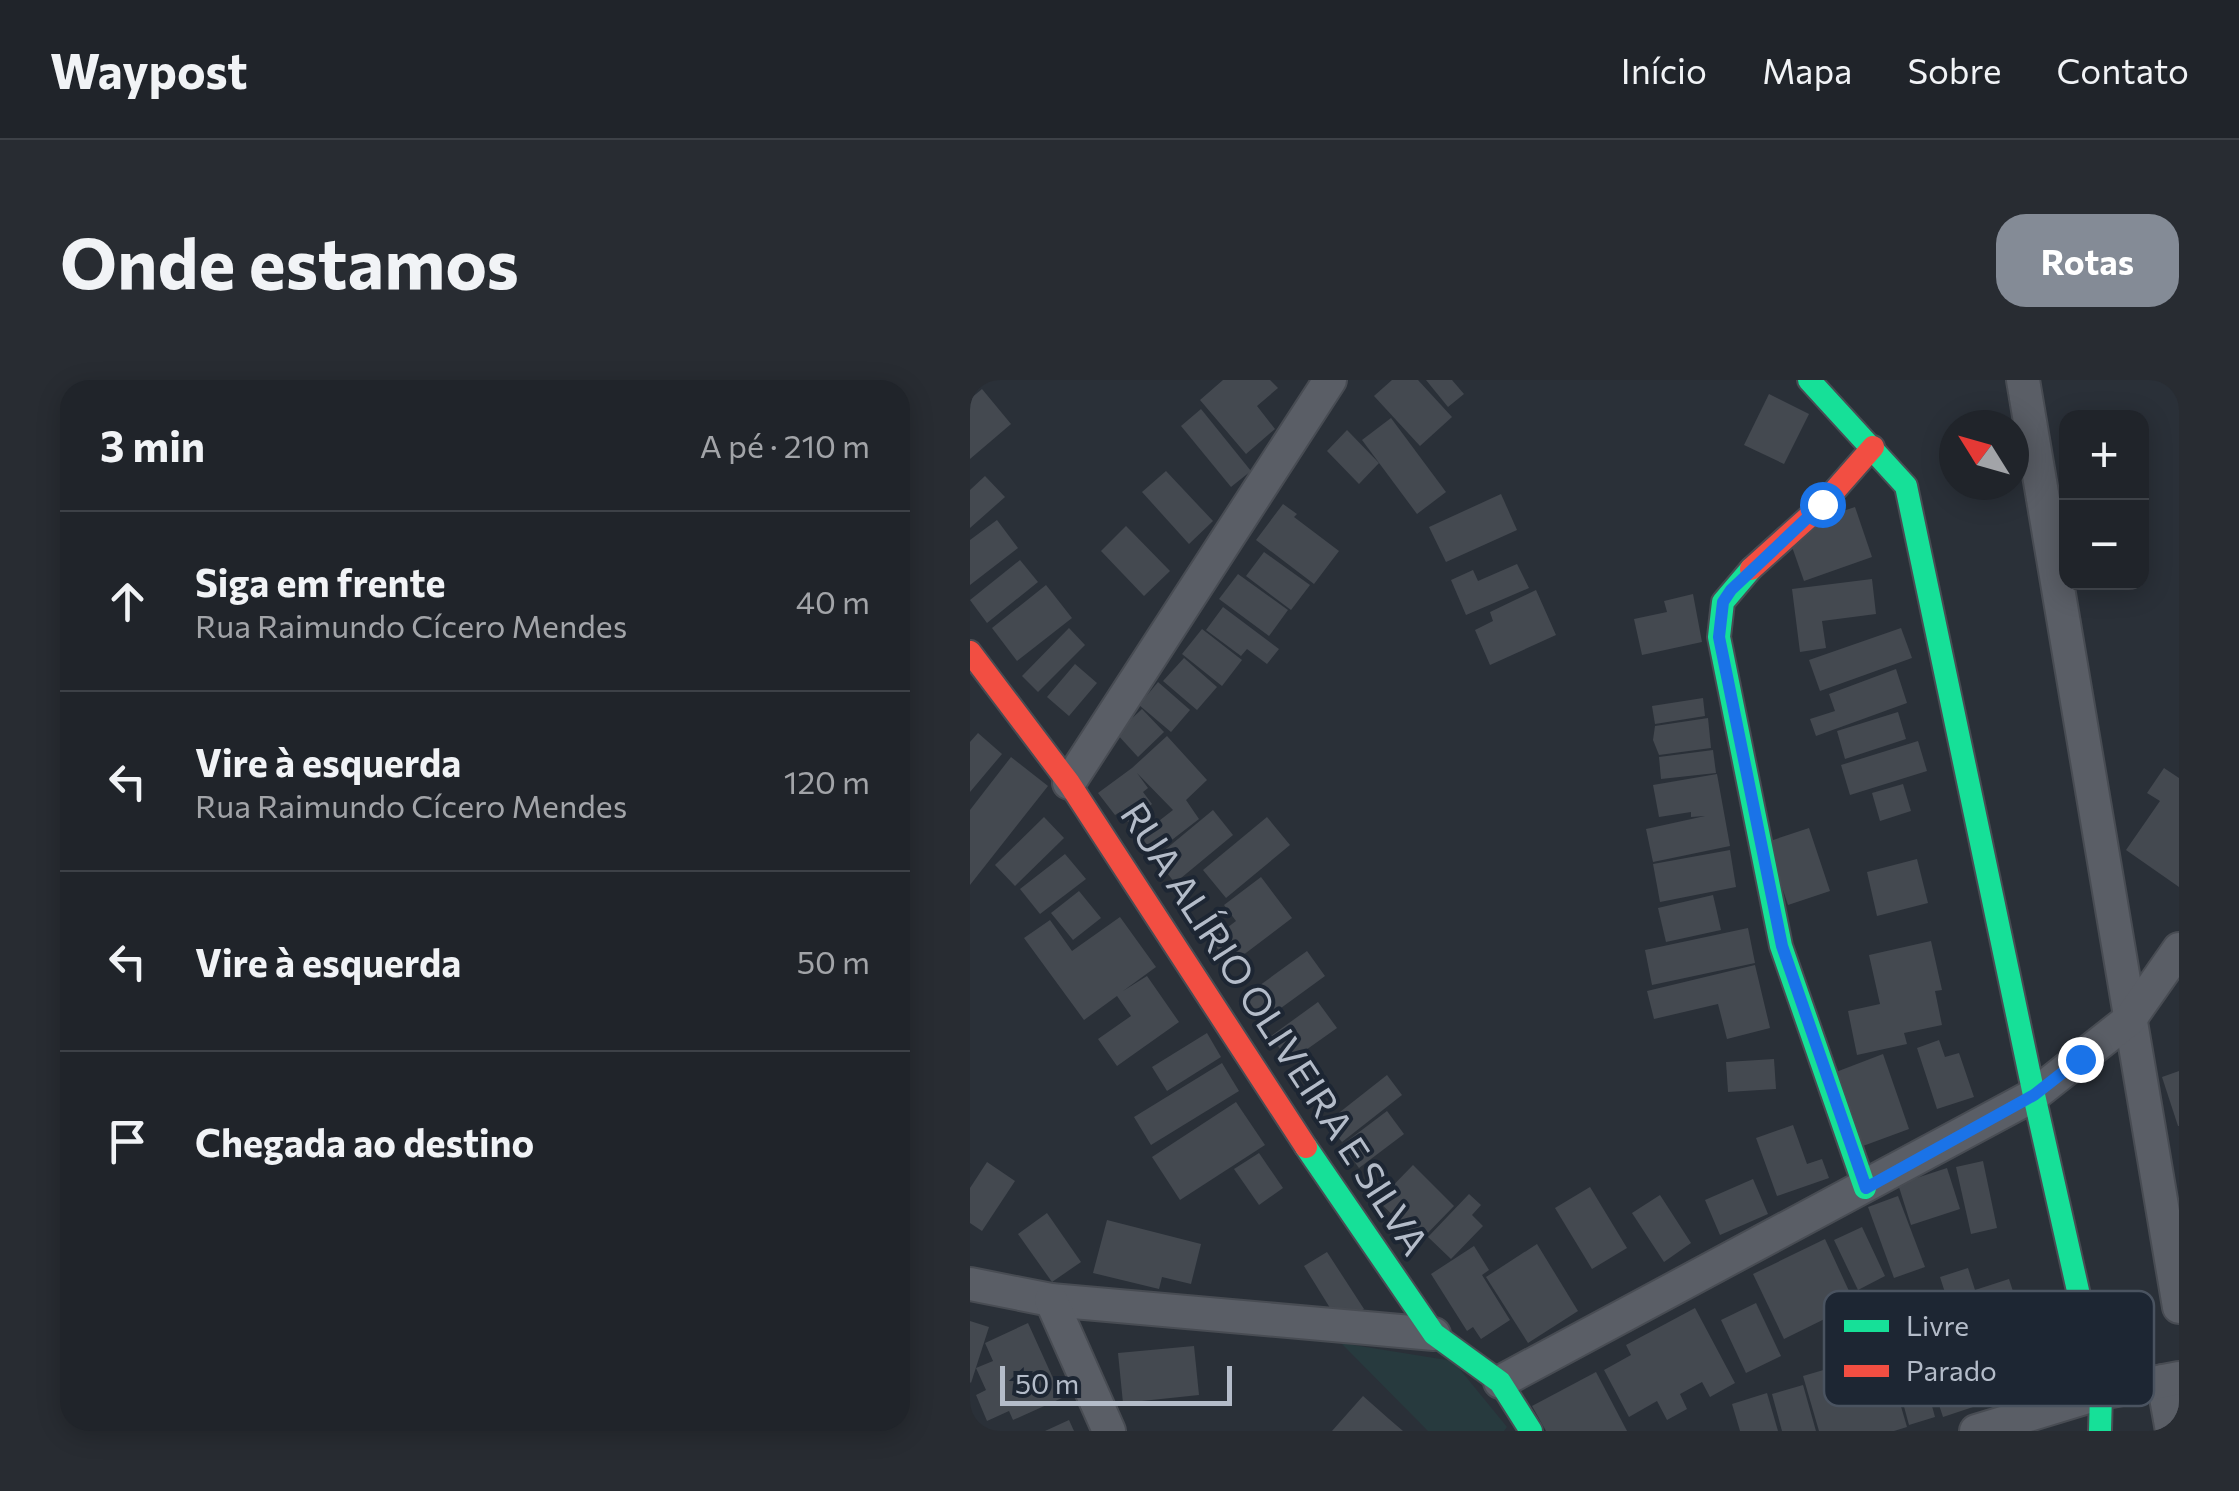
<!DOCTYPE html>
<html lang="pt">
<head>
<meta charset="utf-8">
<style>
  :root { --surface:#20242a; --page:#282c32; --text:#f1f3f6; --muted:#a2a4a8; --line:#3d4147; --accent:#848b96 }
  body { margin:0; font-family:Commissioner,sans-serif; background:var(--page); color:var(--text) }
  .controls { position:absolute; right:30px; top:30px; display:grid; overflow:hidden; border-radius:20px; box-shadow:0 5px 25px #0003 }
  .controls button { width:90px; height:90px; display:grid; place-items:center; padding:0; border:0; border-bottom:2px solid var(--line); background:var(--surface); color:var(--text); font:50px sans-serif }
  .compass { position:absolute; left:969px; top:30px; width:90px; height:90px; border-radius:50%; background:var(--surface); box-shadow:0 5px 25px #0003; rotate:307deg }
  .scale { position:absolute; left:30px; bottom:25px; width:232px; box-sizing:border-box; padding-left:10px; border:5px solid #b4bcc9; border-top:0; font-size:28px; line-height:35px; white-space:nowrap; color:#b4bcc9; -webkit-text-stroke:8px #1d2633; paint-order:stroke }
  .stop { position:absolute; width:30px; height:30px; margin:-22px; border:8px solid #1a73e8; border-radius:50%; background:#fff }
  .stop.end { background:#1a73e8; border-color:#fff; box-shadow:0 2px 10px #0008 }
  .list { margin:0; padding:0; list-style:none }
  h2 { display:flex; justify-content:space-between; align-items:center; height:130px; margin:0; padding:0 40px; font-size:42px }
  h2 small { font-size:32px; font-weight:400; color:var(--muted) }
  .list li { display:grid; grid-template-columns:65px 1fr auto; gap:30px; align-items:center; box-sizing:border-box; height:180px; padding:0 40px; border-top:2px solid var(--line) }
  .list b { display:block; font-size:38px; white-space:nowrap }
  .list p { margin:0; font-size:32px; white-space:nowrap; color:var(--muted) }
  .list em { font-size:32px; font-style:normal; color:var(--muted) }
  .icon { flex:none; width:55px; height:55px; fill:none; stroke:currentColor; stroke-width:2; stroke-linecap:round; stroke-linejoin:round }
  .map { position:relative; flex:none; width:1209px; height:1051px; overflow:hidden; border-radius:30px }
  header { display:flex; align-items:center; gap:60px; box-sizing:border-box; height:140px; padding:0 50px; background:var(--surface); border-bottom:2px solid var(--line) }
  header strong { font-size:48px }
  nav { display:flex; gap:55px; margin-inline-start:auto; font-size:35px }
  .intro { display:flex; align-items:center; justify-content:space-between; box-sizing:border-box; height:240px; padding:0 60px }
  h1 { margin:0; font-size:70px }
  .button { padding:25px 45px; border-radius:30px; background:var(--accent); color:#fff; font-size:35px; font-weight:700 }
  main { display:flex; gap:60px; padding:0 60px }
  aside { flex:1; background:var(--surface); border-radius:30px; box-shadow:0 5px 25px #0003 }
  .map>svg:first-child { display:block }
  .green { fill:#273a3e }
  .building { fill:#444950 }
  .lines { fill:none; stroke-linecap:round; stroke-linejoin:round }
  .street-casing { stroke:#484c53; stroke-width:36 }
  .fast-casing { stroke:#484c53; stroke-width:26 }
  .jam-casing { stroke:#484c53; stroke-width:26 }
  .street { stroke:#5a5e66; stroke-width:32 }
  .fast { stroke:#16e098; stroke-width:22 }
  .jam { stroke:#f24e42; stroke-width:22 }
  .route { stroke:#1a73e8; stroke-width:12 }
  .labels { text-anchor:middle; stroke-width:8; stroke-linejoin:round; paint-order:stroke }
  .street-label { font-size:38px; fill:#b4bcc9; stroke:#1d2633 }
  .key { fill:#1d2633; stroke:#4a5360; stroke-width:2.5 }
  .key-label { font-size:28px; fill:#b4bcc9 }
</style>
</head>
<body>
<header>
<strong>Waypost</strong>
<nav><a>Início</a><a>Mapa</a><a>Sobre</a><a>Contato</a></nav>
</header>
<div class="intro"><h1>Onde estamos</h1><a class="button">Rotas</a></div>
<main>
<aside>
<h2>3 min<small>A pé · 210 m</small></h2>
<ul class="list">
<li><svg class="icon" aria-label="ahead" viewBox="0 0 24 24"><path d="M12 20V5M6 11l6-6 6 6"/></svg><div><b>Siga em frente</b><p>Rua Raimundo Cícero Mendes</p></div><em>40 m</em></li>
<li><svg class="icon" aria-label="left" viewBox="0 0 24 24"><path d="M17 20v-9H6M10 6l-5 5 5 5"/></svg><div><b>Vire à esquerda</b><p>Rua Raimundo Cícero Mendes</p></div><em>120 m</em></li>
<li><svg class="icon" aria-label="left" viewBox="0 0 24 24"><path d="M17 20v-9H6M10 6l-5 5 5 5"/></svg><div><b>Vire à esquerda</b></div><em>50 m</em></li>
<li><svg class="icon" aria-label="arrive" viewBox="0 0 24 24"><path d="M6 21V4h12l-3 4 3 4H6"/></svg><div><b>Chegada ao destino</b></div></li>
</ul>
</aside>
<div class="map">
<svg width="1209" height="1051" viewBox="0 0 1209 1051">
  <rect width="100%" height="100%" fill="#2a3038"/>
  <!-- green -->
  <polygon class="green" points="371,963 483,981 537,1047 534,1051 458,1051"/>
  <!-- building -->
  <g class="building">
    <polygon points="253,0 300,0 308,8 287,26 305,49 276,74 230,20"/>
    <polygon points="422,0 448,0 482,37 450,66 404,16"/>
    <polygon points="456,0 482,0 494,14 478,27"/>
    <polygon points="12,9 41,44 0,79 0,19"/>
    <polygon points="799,14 839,34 814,84 774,65"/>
    <polygon points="231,29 281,91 261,107 211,46"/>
    <polygon points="421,38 476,112 447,134 392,60"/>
    <polygon points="377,50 409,83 389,104 357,71"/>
    <polygon points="196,91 243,141 219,164 172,112"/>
    <polygon points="15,96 35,117 0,148 0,110"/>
    <polygon points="531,114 547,150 476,182 459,147"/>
    <polygon points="313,124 327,134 324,137 369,171 344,204 286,160"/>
    <polygon points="885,127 902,177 834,201 820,161 849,139"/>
    <polygon points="27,140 48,168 0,205 0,160"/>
    <polygon points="156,146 200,191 174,216 131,171"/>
    <polygon points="294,172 340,205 321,230 276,196"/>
    <polygon points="50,180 68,202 17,243 0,220"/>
    <polygon points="547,184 559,208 496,235 481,200 503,190 508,201"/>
    <polygon points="268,194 318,230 299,256 249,219"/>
    <polygon points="902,199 906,234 852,241 856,268 830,272 822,209"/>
    <polygon points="76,205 102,238 47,281 22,248"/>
    <polygon points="566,210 586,255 520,285 505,250 523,241 520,232"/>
    <polygon points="723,214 732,262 672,275 664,239 697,232 694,221"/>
    <polygon points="253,227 309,269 297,284 277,269 271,276 236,250"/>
    <polygon points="99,248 115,265 68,312 52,296"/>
    <polygon points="931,248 942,278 850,311 839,280"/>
    <polygon points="232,249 272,280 252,306 212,274"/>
    <polygon points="214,278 247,307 227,330 193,301"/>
    <polygon points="105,284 127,303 99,336 77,317"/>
    <polygon points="926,289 937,323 846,356 840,339 865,331 859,314"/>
    <polygon points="188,302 220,330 201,352 169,325"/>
    <polygon points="733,318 735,336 685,344 682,326"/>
    <polygon points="172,329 194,352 168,377 146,353"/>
    <polygon points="928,332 936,359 875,379 867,351"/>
    <polygon points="738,338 741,368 689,375 683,360 685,346"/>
    <polygon points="8,353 32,374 0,412 0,362"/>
    <polygon points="197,356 237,400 216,420 229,439 181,476 167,458 203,430 167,393 178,408 173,412 182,424 158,442 150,432 145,435 128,413 162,388"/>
    <polygon points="948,361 957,391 880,415 871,385"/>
    <polygon points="743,370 746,393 691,399 689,377"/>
    <polygon points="41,377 78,406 0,505 0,430"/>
    <polygon points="1194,388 1209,398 1209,507 1156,470 1190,421 1177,413"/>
    <polygon points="747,394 760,466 683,482 676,449 735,436 721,437 721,432 689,437 683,405"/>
    <polygon points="933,404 941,431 910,441 902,413"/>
    <polygon points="243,430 263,455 205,503 185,478"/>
    <polygon points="74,437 94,458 45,506 25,485"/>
    <polygon points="297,437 320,465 256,518 233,490"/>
    <polygon points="839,448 860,511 818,525 797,462"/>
    <polygon points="760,470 766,507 690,522 683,484"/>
    <polygon points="95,474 116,499 70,534 50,509"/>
    <polygon points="947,479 958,523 907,536 897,492"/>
    <polygon points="291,497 322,538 260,585 241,560 266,541 254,525"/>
    <polygon points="109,511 131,538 103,560 81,533"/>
    <polygon points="743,515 751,550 696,562 688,528"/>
    <polygon points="150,537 186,587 153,611 177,596 209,642 147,686 128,659 161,636 147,616 114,640 54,558 80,540 102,571"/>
    <polygon points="778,548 785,583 682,605 675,570"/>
    <polygon points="961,561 972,610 965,611 972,645 934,653 937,664 887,675 878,631 910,624 899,575"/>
    <polygon points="337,571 355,596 293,641 275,616"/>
    <polygon points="785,585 800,648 757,659 748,624 684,639 677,611"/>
    <polygon points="348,622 367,648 319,682 301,656"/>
    <polygon points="237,653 251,677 197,711 182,687"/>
    <polygon points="969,660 975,677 989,673 1004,717 967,729 947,668"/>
    <polygon points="913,674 939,749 893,766 866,692"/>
    <polygon points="804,679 806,709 758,712 756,682"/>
    <polygon points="252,683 269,711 181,765 164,737"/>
    <polygon points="1209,691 1209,746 1208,746 1192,697"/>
    <polygon points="417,695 432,715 372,762 356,743"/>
    <polygon points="266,722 295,765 210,820 182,777"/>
    <polygon points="417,731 434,754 389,788 372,765"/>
    <polygon points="823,745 837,784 852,779 859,798 807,816 786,758"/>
    <polygon points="289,773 313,808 289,825 264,789"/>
    <polygon points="1013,781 1027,848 1001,854 986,787"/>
    <polygon points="17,782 45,801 12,851 0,843 0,808"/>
    <polygon points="443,785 484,826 450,861 408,821"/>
    <polygon points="977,788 990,829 941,845 928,804"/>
    <polygon points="783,799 798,834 750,855 735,820"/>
    <polygon points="620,807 657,868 622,889 585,828"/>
    <polygon points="499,814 511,825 502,835 513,846 481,879 458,857"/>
    <polygon points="690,815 721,863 694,882 662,833"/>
    <polygon points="928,816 955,887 924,898 898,827"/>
    <polygon points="77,833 111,882 82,902 48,854"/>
    <polygon points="137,840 231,864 221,904 192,897 189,909 123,893"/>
    <polygon points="892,847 915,896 888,910 864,860"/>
    <polygon points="855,859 885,924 814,959 783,894"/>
    <polygon points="567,864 608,931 558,963 516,897"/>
    <polygon points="504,866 519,890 512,895 540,940 511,959 503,947 497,951 461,894"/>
    <polygon points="357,872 394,929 370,944 334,886"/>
    <polygon points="998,888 1005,910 1039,899 1051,936 1021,946 1018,936 986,947 970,897"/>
    <polygon points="786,923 811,976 776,993 751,940"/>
    <polygon points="725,928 765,1003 740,1017 732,1002 710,1014 717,1029 697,1040 687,1021 659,1037 634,990 661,975 656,965"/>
    <polygon points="0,941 19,947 1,1003 0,1002"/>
    <polygon points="58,943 92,1018 43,1040 39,1031 17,1041 6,1015 16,1010 6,988 23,981 15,963"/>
    <polygon points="1051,946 1060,972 1047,976 1057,1006 1010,1023 992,973 1009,1025 973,1037 953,976 989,965 990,968"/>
    <polygon points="224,966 229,1015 153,1023 148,973"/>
    <polygon points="915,972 937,1047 924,1051 849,1051 833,996"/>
    <polygon points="949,979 965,1037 939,1045 923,986"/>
    <polygon points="626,992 657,1051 576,1051 562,1026"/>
    <polygon points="833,1005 846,1051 812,1051 802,1014"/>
    <polygon points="797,1013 808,1051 770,1051 762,1024"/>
    <polygon points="393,1016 419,1039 433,1051 362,1051"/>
    <polygon points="99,1040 104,1051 75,1051"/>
  </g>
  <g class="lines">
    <!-- street casing -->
    <g class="street-casing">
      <g id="street">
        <polyline points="1053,0 1209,927"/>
        <polyline points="99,403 360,0"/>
        <polyline points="0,904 81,920 464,954"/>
        <polyline points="81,920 139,1051"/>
        <polyline points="1193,1001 1202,1051"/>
        <polyline points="530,1002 1064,715 1160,639 1209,569"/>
        <polyline points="1006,1051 1131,1013 1209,998"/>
      </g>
    </g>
    <!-- fast casing -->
    <g class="fast-casing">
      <g id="fast">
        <polyline points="839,0 936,106 1064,715 1131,1013 1130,1051"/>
        <polyline points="781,189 753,222 749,257 811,566 895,808"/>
        <polyline points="336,767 464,954 530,1002 561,1051"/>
      </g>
    </g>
    <!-- jam casing -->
    <g class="jam-casing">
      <g id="jam">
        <polyline points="781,189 852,125 903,67"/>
        <polyline points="0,272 99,403 336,767"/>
      </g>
    </g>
    <!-- street -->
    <use href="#street" class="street"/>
    <!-- fast -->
    <use href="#fast" class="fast"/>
    <!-- jam -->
    <use href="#jam" class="jam"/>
  </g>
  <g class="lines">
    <!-- route -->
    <polyline class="route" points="852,124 761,210 753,222 749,257 812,566 896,808 1064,715 1110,679"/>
  </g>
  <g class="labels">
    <!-- street labels -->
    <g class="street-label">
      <text transform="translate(304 649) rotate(57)" y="13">RUA ALÍRIO OLIVEIRA E SILVA</text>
    </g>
  </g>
  <!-- legend -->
  <rect x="854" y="911" width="330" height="115" rx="15" class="key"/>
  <rect x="874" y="940" width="45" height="12" fill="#16e098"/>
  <rect x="874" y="985" width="45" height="12" fill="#f24e42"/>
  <g class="key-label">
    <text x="936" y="956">Livre</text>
    <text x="936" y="1001">Parado</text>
  </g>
</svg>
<div class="controls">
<button>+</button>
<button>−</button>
</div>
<svg class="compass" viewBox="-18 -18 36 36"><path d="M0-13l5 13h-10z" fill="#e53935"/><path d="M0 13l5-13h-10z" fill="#a2a4a8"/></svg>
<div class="scale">50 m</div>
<div class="stop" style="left:852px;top:124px"></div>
<div class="stop end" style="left:1110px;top:679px"></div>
</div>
</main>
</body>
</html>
